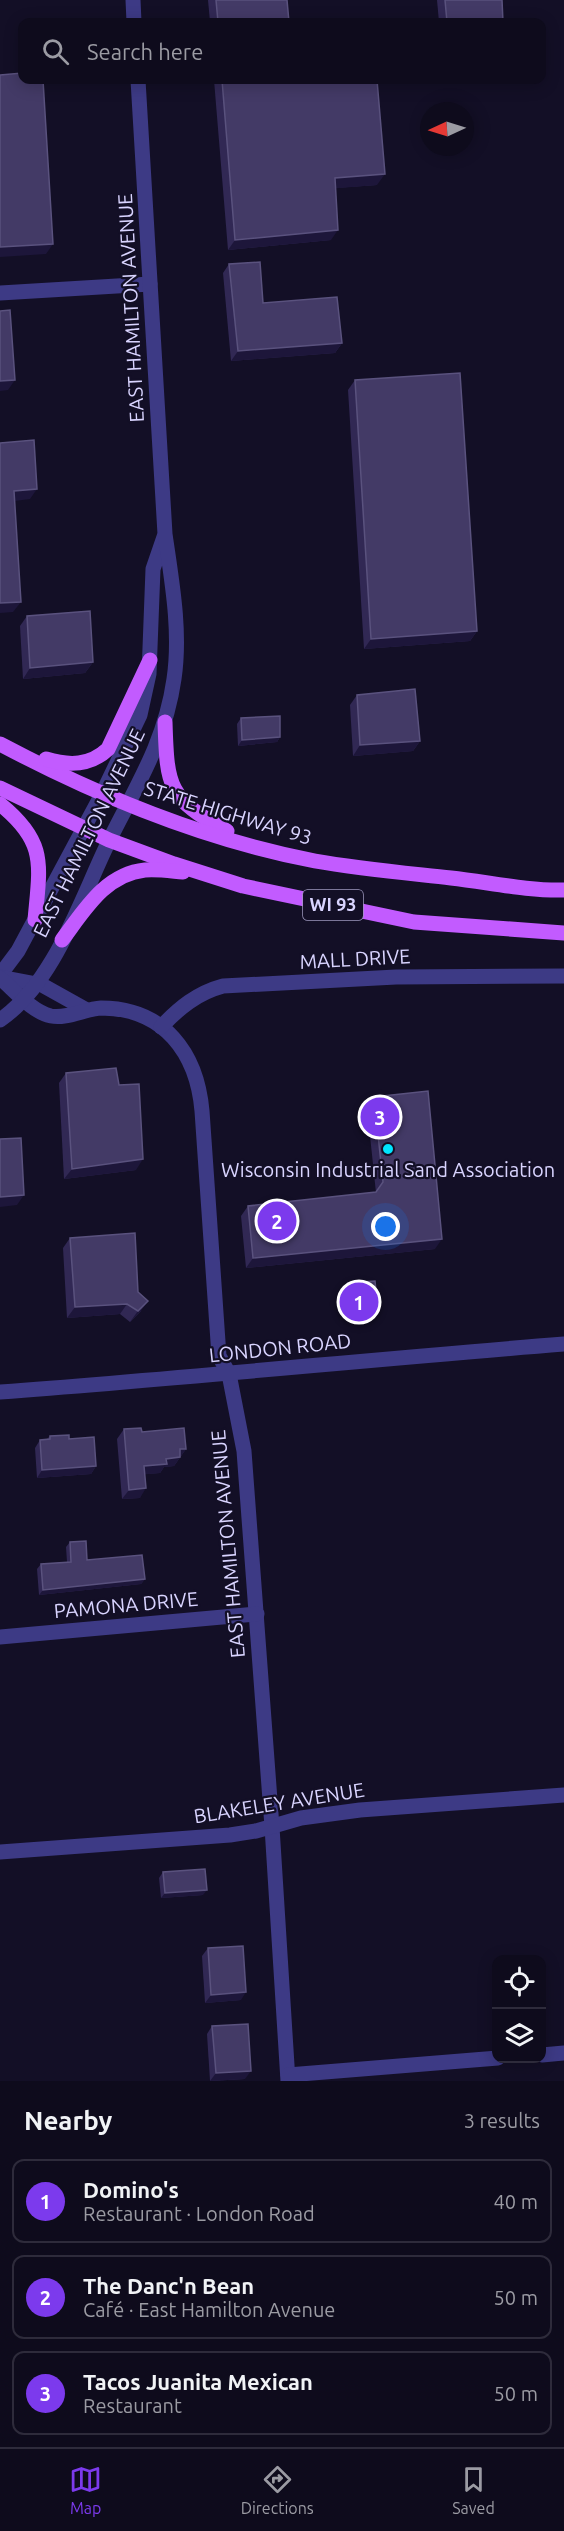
<!DOCTYPE html>
<html lang="en">
<head>
<meta charset="utf-8">
<style>
  :root { --surface:#0e0b1c; --page:#1c1929; --text:#f1f3f6; --muted:#9b9ba3; --line:#2e2b3b; --accent:#7c3aed }
  body { margin:0; font-family:Ubuntu,sans-serif; background:var(--page); color:var(--text) }
  .controls { position:absolute; right:18px; bottom:18px; display:grid; overflow:hidden; border-radius:12px; box-shadow:0 3px 15px #0003 }
  .controls button { width:54px; height:54px; display:grid; place-items:center; padding:0; border:0; border-bottom:2px solid var(--line); background:var(--surface); color:var(--text); font:30px sans-serif }
  .compass { position:absolute; left:420px; top:102px; width:54px; height:54px; border-radius:50%; background:var(--surface); box-shadow:0 3px 15px #0003; rotate:266deg }
  .you { position:absolute; left:386px; top:1227px; width:21px; height:21px; margin:-15px; border:4px solid #fff; border-radius:50%; background:#1a73e8; box-shadow:0 0 0 9px #1a73e833 }
  .badge { display:grid; place-items:center; width:39px; height:39px; border-radius:50%; background:var(--accent); color:#fff; font-size:20px; font-weight:700 }
  .pin { position:absolute; translate:-50% -50%; border:3px solid #fff; box-shadow:0 2px 6px #0006 }
  .list { margin:0; padding:0; list-style:none }
  h2 { display:flex; justify-content:space-between; align-items:center; height:78px; margin:0; padding:0 24px; font-size:26px }
  h2 small { font-size:20px; font-weight:400; color:var(--muted) }
  .list li { display:grid; grid-template-columns:39px 1fr auto; gap:18px; align-items:center; box-sizing:border-box; height:84px; margin:0 12px 12px; padding:0 12px; border:2px solid var(--line); border-radius:12px }
  .list b { display:block; font-size:22px; white-space:nowrap }
  .list p { margin:0; font-size:20px; white-space:nowrap; color:var(--muted) }
  .list em { font-size:20px; font-style:normal; color:var(--muted) }
  .icon { flex:none; width:33px; height:33px; fill:none; stroke:currentColor; stroke-width:2; stroke-linecap:round; stroke-linejoin:round }
  .map { position:relative; flex:none; width:564px; height:2081px; overflow:hidden }
  .search { position:absolute; background:var(--surface); box-shadow:0 3px 15px #0003; left:18px; right:18px; top:18px; height:66px; display:flex; align-items:center; gap:15px; box-sizing:border-box; padding:0 21px; border-radius:12px; color:var(--muted); font-size:22px }
  .sheet { height:366px; background:var(--surface) }
  nav { display:flex; justify-content:space-around; align-items:center; box-sizing:border-box; height:84px; border-top:2px solid var(--line); background:var(--surface); font-size:16px; color:var(--muted) }
  nav a { display:grid; justify-items:center; gap:3px }
  nav .on { color:var(--accent) }
  .map>svg:first-child { display:block }
  .lines { fill:none; stroke-linecap:round; stroke-linejoin:round }
  .minor { stroke:#3d3a85; stroke-width:15 }
  .major { stroke:#c25bff; stroke-width:15 }
  .wall { fill:#312854 }
  .shaded-wall { fill:#1d163a }
  .building { fill:#433a66; stroke:#5a527e; stroke-width:1.5 }
  .poi-dot { fill:#00e5ff; stroke:#130f26; stroke-width:2 }
  .labels { text-anchor:middle; stroke-width:4.5; stroke-linejoin:round; paint-order:stroke }
  .shield { fill:#130f26; stroke:#9e99be; stroke-width:1.5 }
  .shield-label { font-size:18px; font-weight:bold; fill:#d9d4ff }
  .street-label { font-size:20px; fill:#d9d4ff; stroke:#130f26 }
  .poi-label { font-size:20px; fill:#d9d4ff; stroke:#130f26 }
</style>
</head>
<body>
<div class="map">
<svg width="564" height="2081" viewBox="0 0 564 2081">
  <rect width="100%" height="100%" fill="#130f26"/>
  <g class="lines">
    <!-- minor -->
    <g class="minor">
      <polyline points="133,0 134,22"/>
      <polyline points="0,293 150,284"/>
      <polyline points="0,975 18,951 102,794 140,715 149,674 153,569 164,537"/>
      <polyline points="0,977 42,985 85,1009"/>
      <path d="M0,978c14,12 32,34 51,38 16,3 34,-7 50,-8 63,0 96,45 101,103l17,245 10,18 15,77 28,376 16,254"/>
      <path d="M0,1020c54,-37 80,-119 108,-177 27,-55 57,-100 66,-164 7,-47 -2,-97 -9,-145l-27,-454"/>
      <path d="M161,1027c18,-19 36,-34 62,-41l173,-9 168,-1"/>
      <path d="M0,1392c188,-14 376,-33 564,-48"/>
      <polyline points="0,1637 257,1614"/>
      <polyline points="0,1852 230,1835 256,1831 301,1818 360,1810 564,1795"/>
      <polyline points="542,2055 564,2053"/>
      <polyline points="288,2075 498,2058"/>
    </g>
    <!-- major -->
    <g class="major">
      <path d="M165,722c2,66 3,76 62,109"/>
      <path d="M0,744c98,52 205,96 315,117 45,8 91,12 136,17 37,4 76,13 113,12"/>
      <path d="M46,759c23,7 44,7 62,-10l42,-89"/>
      <polyline points="0,788 109,840 174,864 243,886 414,922 564,933"/>
      <path d="M0,804c47,38 40,60 35,116"/>
      <path d="M62,940c22,-29 43,-66 83,-70 13,-1 26,1 38,2"/>
    </g>
  </g>
  <!-- wall -->
  <g class="wall">
    <polygon points="208,0 287,0 289,22 210,22"/>
    <polygon points="437,0 502,0 503,22 439,22"/>
    <polygon points="214,80 377,80 377,185 335,188 331,240 228,250"/>
    <polygon points="229,264 263,303 342,343 335,353 231,361 223,273"/>
    <polygon points="355,380 477,631 470,641 364,649 348,390"/>
    <polygon points="27,616 93,662 85,673 23,679 20,626"/>
    <polygon points="357,695 420,741 413,751 353,756 350,705"/>
    <polygon points="241,718 280,737 277,742 238,746 237,724"/>
    <polygon points="66,1073 119,1085 136,1170 64,1179 59,1083"/>
    <polygon points="374,1097 435,1249 246,1268 241,1216 248,1206 376,1193 367,1107"/>
    <polygon points="70,1238 138,1292 141,1311 130,1322 120,1314 67,1318 63,1248"/>
    <polygon points="348,1283 378,1310 374,1315 347,1318 344,1288"/>
    <polygon points="124,1429 142,1432 186,1449 174,1466 164,1467 160,1473 145,1474 140,1498 122,1499 117,1439"/>
    <polygon points="50,1436 69,1439 96,1466 91,1474 37,1478 35,1448 40,1440 47,1439"/>
    <polygon points="70,1542 87,1560 145,1579 141,1584 39,1595 37,1569 41,1564 67,1562 66,1547"/>
    <polygon points="163,1872 203,1895 161,1898 159,1878"/>
    <polygon points="208,1948 241,2000 205,2003 202,1956"/>
    <polygon points="212,2026 245,2079 210,2081 207,2034"/>
  </g>
  <!-- shaded-wall -->
  <g class="shaded-wall">
    <polygon points="385,174 377,185 327,189 335,178"/>
    <polygon points="338,230 331,240 228,250 235,240"/>
    <polygon points="53,244 46,254 0,257 0,247"/>
    <polygon points="342,343 335,353 231,361 238,351"/>
    <polygon points="15,380 8,390 0,391 0,381"/>
    <polygon points="37,489 30,499 7,502 14,491"/>
    <polygon points="21,602 13,612 0,613 0,603"/>
    <polygon points="477,631 470,641 364,649 371,639"/>
    <polygon points="93,662 85,673 23,679 30,668"/>
    <polygon points="280,737 277,742 238,746 242,740"/>
    <polygon points="420,741 413,751 353,756 360,745"/>
    <polygon points="143,1159 136,1170 64,1179 72,1169"/>
    <polygon points="24,1195 17,1205 0,1207 0,1197"/>
    <polygon points="442,1239 435,1249 246,1268 253,1258"/>
    <polygon points="148,1301 141,1311 130,1322 138,1311"/>
    <polygon points="127,1304 120,1314 67,1318 75,1307"/>
    <polygon points="378,1310 374,1315 347,1318 351,1312"/>
    <polygon points="180,1449 186,1449 174,1466 164,1467 160,1473 138,1475 144,1466 166,1459"/>
    <polygon points="96,1466 91,1474 37,1478 42,1470"/>
    <polygon points="146,1488 140,1498 122,1499 129,1490"/>
    <polygon points="145,1579 141,1584 39,1595 43,1590"/>
    <polygon points="207,1890 203,1895 161,1898 165,1893"/>
    <polygon points="246,1992 241,2000 205,2003 211,1995"/>
    <polygon points="251,2071 245,2079 210,2081 216,2073"/>
  </g>
  <!-- building -->
  <g class="building">
    <polygon points="216,0 287,0 289,22 218,22"/>
    <polygon points="445,0 502,0 503,22 447,22"/>
    <polygon points="22,73 22,80 43,80 53,244 0,247 0,75"/>
    <polygon points="222,80 377,80 385,174 335,178 338,230 235,240"/>
    <polygon points="260,262 263,303 337,297 342,343 238,351 229,264"/>
    <polygon points="10,310 15,380 0,381 0,311"/>
    <polygon points="460,373 477,631 371,639 355,380"/>
    <polygon points="34,440 37,489 14,491 21,602 0,603 0,443"/>
    <polygon points="90,611 93,662 30,668 27,616"/>
    <polygon points="415,689 420,741 360,745 357,695"/>
    <polygon points="280,716 280,737 242,740 241,718"/>
    <polygon points="116,1068 119,1085 139,1084 143,1159 72,1169 66,1073"/>
    <polygon points="428,1091 442,1239 253,1258 248,1206 376,1192 383,1182 374,1097"/>
    <polygon points="21,1138 24,1195 0,1197 0,1139"/>
    <polygon points="135,1233 138,1292 148,1301 138,1311 127,1304 75,1307 70,1238"/>
    <polygon points="375,1281 378,1310 351,1312 348,1283"/>
    <polygon points="141,1428 142,1432 184,1428 186,1449 180,1449 180,1457 166,1459 167,1464 144,1466 146,1488 129,1490 124,1429"/>
    <polygon points="69,1435 69,1439 94,1437 96,1466 42,1470 40,1440 50,1439 50,1436"/>
    <polygon points="86,1541 87,1560 142,1555 145,1579 43,1590 41,1564 71,1562 70,1542"/>
    <polygon points="205,1869 207,1890 165,1893 163,1872"/>
    <polygon points="243,1946 246,1992 211,1995 208,1948"/>
    <polygon points="248,2024 251,2071 216,2073 212,2026"/>
  </g>
  <!-- markers -->
  <circle class="poi-dot" cx="388" cy="1149" r="6"/>
  <g class="labels">
    <!-- shield labels -->
    <rect class="shield" x="303" y="890" width="60" height="30" rx="4.5"/>
    <g class="shield-label">
      <text x="333" y="911">WI 93</text>
    </g>
    <!-- street labels -->
    <g class="street-label">
      <text transform="translate(131 308) rotate(-93)" y="7">EAST HAMILTON AVENUE</text>
      <text transform="translate(228 813) rotate(17)" y="7">STATE HIGHWAY 93</text>
      <text transform="translate(89 833) rotate(-64)" y="7">EAST HAMILTON AVENUE</text>
      <text transform="translate(355 959) rotate(-3)" y="7">MALL DRIVE</text>
      <text transform="translate(280 1348) rotate(-6)" y="7">LONDON ROAD</text>
      <text transform="translate(228 1544) rotate(-95)" y="7">EAST HAMILTON AVENUE</text>
      <text transform="translate(126 1605) rotate(-5)" y="7">PAMONA DRIVE</text>
      <text transform="translate(279 1803) rotate(-9)" y="7">BLAKELEY AVENUE</text>
    </g>
    <!-- poi labels -->
    <g class="poi-label">
      <text x="388" y="1177">Wisconsin Industrial Sand Association</text>
    </g>
  </g>
</svg>
<div class="controls">
<button><svg class="icon" aria-label="locate" viewBox="0 0 24 24"><circle cx="12" cy="12" r="6"/><path d="M12 2v4M12 18v4M2 12h4M18 12h4"/></svg></button>
<button><svg class="icon" aria-label="layers" viewBox="0 0 24 24"><path d="M12 4l9 5-9 5-9-5zM3 14l9 5 9-5"/></svg></button>
</div>
<svg class="compass" viewBox="-18 -18 36 36"><path d="M0-13l5 13h-10z" fill="#e53935"/><path d="M0 13l5-13h-10z" fill="#9b9ba3"/></svg>
<div class="you"></div>
<div class="pin badge" style="left:359px;top:1302px">1</div>
<div class="pin badge" style="left:277px;top:1221px">2</div>
<div class="pin badge" style="left:380px;top:1117px">3</div>
<div class="search"><svg class="icon" aria-label="search" viewBox="0 0 24 24"><circle cx="10" cy="10" r="6"/><path d="M15 15l6 6"/></svg>Search here</div>
</div>
<section class="sheet">
<h2>Nearby<small>3 results</small></h2>
<ul class="list">
<li><span class="badge">1</span><div><b>Domino's</b><p>Restaurant · London Road</p></div><em>40 m</em></li>
<li><span class="badge">2</span><div><b>The Danc'n Bean</b><p>Café · East Hamilton Avenue</p></div><em>50 m</em></li>
<li><span class="badge">3</span><div><b>Tacos Juanita Mexican</b><p>Restaurant</p></div><em>50 m</em></li>
</ul>
</section>
<nav>
<a class="on"><svg class="icon" aria-label="map" viewBox="0 0 24 24"><path d="M3 6l6-2 6 2 6-2v14l-6 2-6-2-6 2zM9 4v14M15 6v14"/></svg>Map</a>
<a><svg class="icon" aria-label="directions" viewBox="0 0 24 24"><path d="M12 3l9 9-9 9-9-9zM9 14v-3h6M13 9l2 2-2 2"/></svg>Directions</a>
<a><svg class="icon" aria-label="saved" viewBox="0 0 24 24"><path d="M7 4h10v16l-5-4-5 4z"/></svg>Saved</a>
</nav>
</body>
</html>
